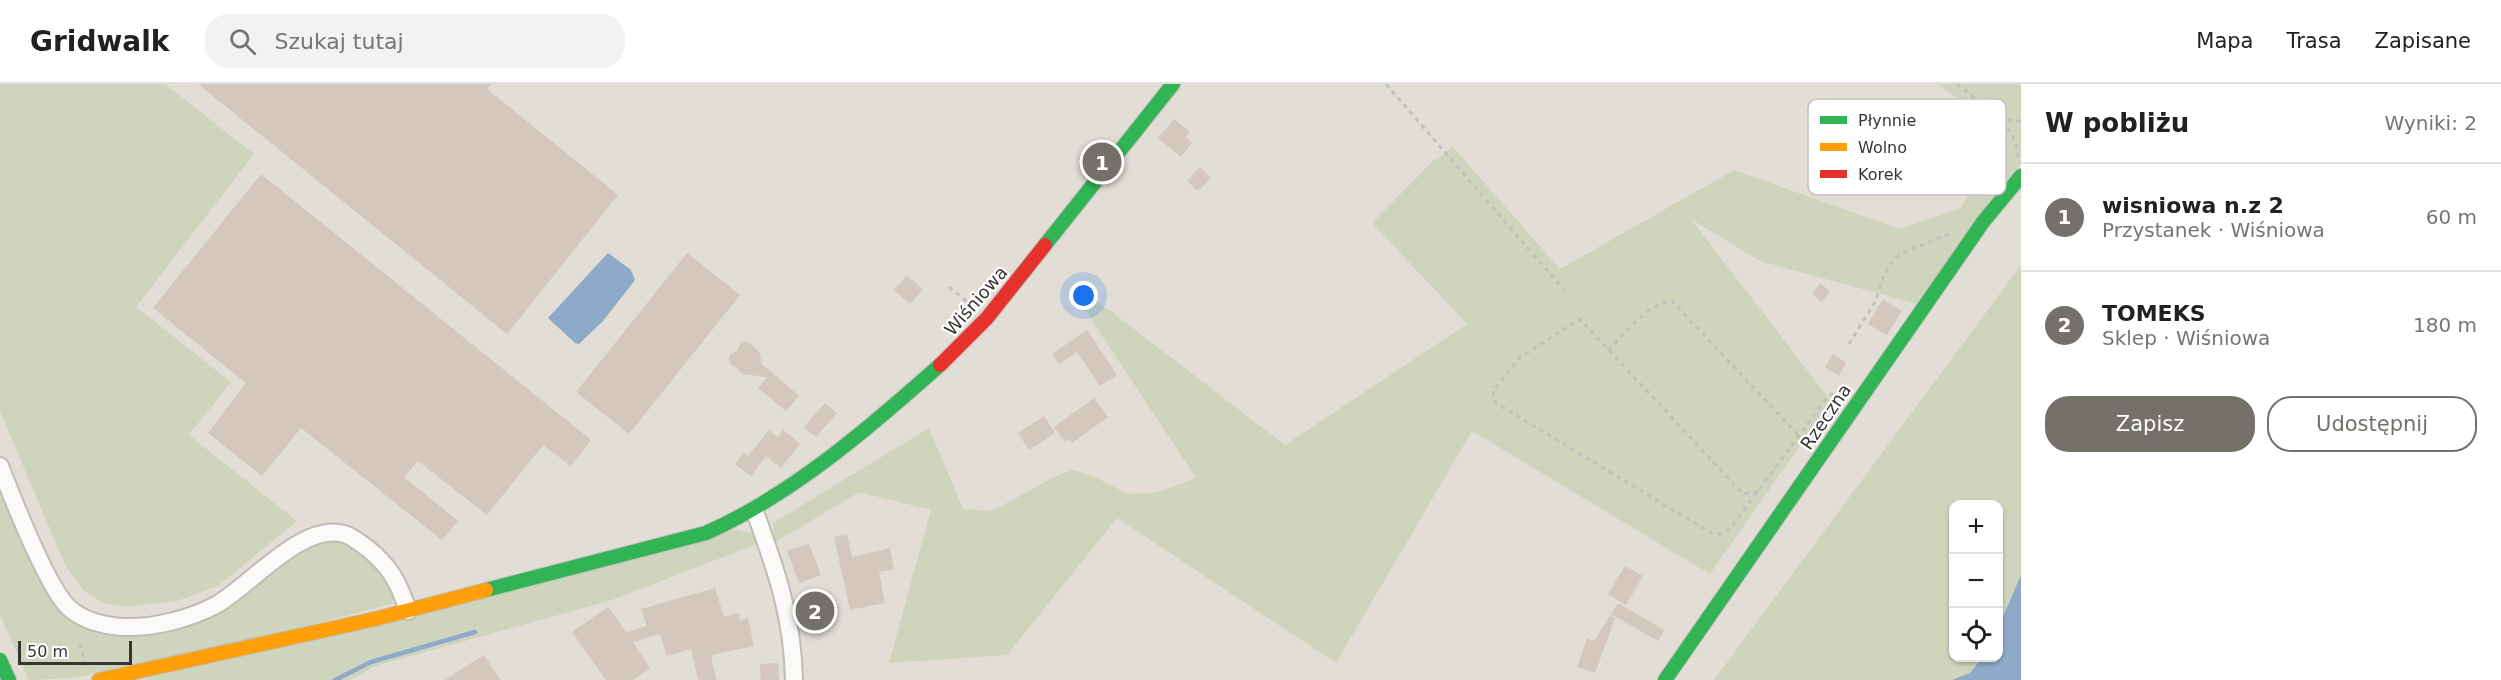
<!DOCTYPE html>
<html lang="pl">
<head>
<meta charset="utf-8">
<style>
  :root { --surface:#fff; --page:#f2f2f2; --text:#202124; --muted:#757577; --line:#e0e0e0; --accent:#74706a }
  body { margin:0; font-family:"DejaVu Sans",sans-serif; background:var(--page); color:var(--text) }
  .controls { position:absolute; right:18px; bottom:18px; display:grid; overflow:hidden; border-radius:12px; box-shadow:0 2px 4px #0004 }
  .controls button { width:54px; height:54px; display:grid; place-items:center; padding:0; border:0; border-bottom:2px solid var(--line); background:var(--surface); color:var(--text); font:30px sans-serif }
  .scale { position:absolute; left:18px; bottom:15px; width:114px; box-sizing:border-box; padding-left:6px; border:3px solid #383530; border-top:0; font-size:16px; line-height:21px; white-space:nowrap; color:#383530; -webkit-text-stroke:4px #fff; paint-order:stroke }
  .you { position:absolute; left:1084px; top:212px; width:21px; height:21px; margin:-15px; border:4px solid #fff; border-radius:50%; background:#1a73e8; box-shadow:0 0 0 9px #1a73e833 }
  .badge { display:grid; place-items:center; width:39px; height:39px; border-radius:50%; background:var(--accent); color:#fff; font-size:20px; font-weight:700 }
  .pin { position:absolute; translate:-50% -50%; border:3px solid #fff; box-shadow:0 2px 6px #0006 }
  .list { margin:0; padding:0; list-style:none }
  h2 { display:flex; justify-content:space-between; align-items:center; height:78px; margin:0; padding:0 24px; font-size:26px }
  h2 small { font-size:20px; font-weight:400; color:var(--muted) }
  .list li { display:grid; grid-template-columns:39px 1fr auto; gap:18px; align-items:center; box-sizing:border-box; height:108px; padding:0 24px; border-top:2px solid var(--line) }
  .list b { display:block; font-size:22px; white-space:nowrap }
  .list p { margin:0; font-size:20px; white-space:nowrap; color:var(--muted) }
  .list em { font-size:20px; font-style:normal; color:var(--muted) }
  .actions { display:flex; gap:12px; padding:18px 24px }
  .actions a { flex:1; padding:14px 0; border:2px solid var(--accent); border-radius:24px; text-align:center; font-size:21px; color:var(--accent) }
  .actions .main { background:var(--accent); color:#fff }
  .icon { flex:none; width:33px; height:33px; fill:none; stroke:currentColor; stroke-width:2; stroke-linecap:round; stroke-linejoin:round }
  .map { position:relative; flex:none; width:2021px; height:596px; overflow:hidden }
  header { display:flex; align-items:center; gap:36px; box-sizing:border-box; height:84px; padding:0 30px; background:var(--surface); border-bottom:2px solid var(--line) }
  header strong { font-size:28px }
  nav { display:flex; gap:33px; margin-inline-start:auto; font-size:21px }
  .search { width:420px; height:54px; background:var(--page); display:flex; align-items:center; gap:15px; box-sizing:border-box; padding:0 21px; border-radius:24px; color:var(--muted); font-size:22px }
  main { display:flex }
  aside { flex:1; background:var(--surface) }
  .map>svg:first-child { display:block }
  .green { fill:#ced5bc; fill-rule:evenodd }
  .water { fill:#8fa9c9 }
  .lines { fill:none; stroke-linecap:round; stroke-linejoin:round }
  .stream { stroke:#8fa9c9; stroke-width:4.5 }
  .building { fill:#d4c7bd }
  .street-casing { stroke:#bfbcb6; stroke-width:20 }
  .fast-casing { stroke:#bfbcb6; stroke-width:16 }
  .slow-casing { stroke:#bfbcb6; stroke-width:16 }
  .jam-casing { stroke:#bfbcb6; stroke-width:16 }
  .path { stroke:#c1c0bd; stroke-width:3; stroke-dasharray:4.5 4.5; stroke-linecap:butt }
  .street { stroke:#fbfaf9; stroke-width:16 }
  .fast { stroke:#30b455; stroke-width:14 }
  .slow { stroke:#ff9f0a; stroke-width:14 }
  .jam { stroke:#e5322d; stroke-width:14 }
  .labels { text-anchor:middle; stroke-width:4.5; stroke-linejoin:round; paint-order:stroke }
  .street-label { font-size:18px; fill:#383530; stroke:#fff }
  .key { fill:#fff; stroke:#c3c2c1; stroke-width:1.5 }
  .key-label { font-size:16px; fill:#383530 }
</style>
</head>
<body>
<header>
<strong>Gridwalk</strong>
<div class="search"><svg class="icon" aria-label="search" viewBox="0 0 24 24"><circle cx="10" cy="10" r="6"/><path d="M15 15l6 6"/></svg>Szukaj tutaj</div>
<nav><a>Mapa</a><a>Trasa</a><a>Zapisane</a></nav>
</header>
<main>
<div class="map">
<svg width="2021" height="596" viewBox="0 0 2021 596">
  <rect width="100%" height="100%" fill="#e2ded6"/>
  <!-- green -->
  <g class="green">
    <polygon points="0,0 165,0 254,70 136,223 231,298 189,351 297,437 218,502 177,517 123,523 103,519 83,506 66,483 0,327"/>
    <polygon points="1938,0 2021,0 2021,79 1917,220 1760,177 1691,135 1831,317 1710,490 1472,347 1336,579 1117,434 1007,571 889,579 931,426 859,408 774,459 773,439 929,344 963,425 992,427 1056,392 1073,386 1093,392 1127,410 1155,409 1196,394 1083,223 1100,219 1285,361 1467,240 1372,139 1433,77 1453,63 1560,185 1734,86 1900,145 1961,124 2001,48"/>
    <path d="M2021,181v415h-307zM1954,420h44v154h-44z"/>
    <polygon points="0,383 40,486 83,541 203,530 286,474 318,458 338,457 354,462 379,483 394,510 392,520 215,566 75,594 29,596 0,531"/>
    <polygon points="731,445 754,450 760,459 609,517 375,582 351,596 141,596"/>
  </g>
  <!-- water -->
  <g class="water">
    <polygon points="608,169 631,186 635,196 603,237 579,260 575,259 548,234"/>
    <polygon points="2021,491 2021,596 1952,596 1970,589 1982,574 1998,574 1999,542"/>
  </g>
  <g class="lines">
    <!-- stream -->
    <polyline class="stream" points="335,596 371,578 475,548"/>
  </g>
  <!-- building -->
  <g class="building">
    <polygon points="198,0 491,0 487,5 618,111 507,250"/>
    <polygon points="1174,35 1190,48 1186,53 1192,59 1181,73 1158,54"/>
    <polygon points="1200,83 1211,94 1198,107 1187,97"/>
    <polygon points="261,90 591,356 571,382 543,361 487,431 418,377 404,393 458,437 442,456 301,344 262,392 208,349 246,299 153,224"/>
    <polygon points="687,169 740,211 629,350 576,308"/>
    <polygon points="907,192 923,205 910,220 894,206"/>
    <polygon points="1820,199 1830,207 1822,218 1812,210"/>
    <polygon points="1883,215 1902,227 1887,251 1868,240"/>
    <polygon points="1087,246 1117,291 1100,302 1077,268 1059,280 1052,270"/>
    <polygon points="741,258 748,258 759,267 762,280 799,312 786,327 758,304 767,293 743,290 730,279 729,272 737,267"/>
    <polygon points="1833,270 1846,279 1839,292 1825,283"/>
    <polygon points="1094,314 1108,333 1072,359 1070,355 1065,358 1054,343"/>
    <polygon points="825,319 837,329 816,353 804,343"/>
    <polygon points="1044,332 1055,349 1029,366 1018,349"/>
    <polygon points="769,346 778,353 783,346 800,360 781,384 766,372 751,392 735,380 744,369 748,372"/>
    <polygon points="847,450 852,473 890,464 894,485 879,488 885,519 850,526 834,453"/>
    <polygon points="809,459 821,491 799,499 787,467"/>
    <polygon points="1625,482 1643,492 1626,521 1608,510"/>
    <polygon points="715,504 724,533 739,529 740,536 748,534 754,562 711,571 716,596 698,596 691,565 667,572 660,550 633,558 650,584 633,596 606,596 572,548 608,523 626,548 647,542 641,525"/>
    <polygon points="1618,519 1664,546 1658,557 1611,530"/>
    <polygon points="1610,532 1615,534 1595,589 1577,583 1587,554 1594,557"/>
    <polygon points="484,571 500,596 445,596 471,579"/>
    <polygon points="778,579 779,596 761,596 760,580"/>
  </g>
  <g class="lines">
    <!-- street casing -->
    <g class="street-casing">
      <g id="street">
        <path d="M0,382c12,31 47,121 69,142 15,13 36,18 55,19 31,1 65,-8 92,-22 34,-19 86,-83 128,-71 8,2 16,9 23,14 23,18 32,35 41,63"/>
        <path d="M755,428c21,57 38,106 39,168"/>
      </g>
    </g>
    <!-- fast casing -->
    <g class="fast-casing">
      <g id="fast">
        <polyline points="1045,161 1173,0"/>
        <path d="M486,506l220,-57c87,-39 163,-105 234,-168"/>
        <polyline points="0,576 9,596"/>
        <polyline points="1665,596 1983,138 2021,92"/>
      </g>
    </g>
    <!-- slow casing -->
    <g class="slow-casing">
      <polyline id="slow" points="99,596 375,535 486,506"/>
    </g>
    <!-- jam casing -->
    <g class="jam-casing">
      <polyline id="jam" points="940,281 987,234 1045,161"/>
    </g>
    <!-- path -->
    <g class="path">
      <polyline points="1386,0 1564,206"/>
      <polyline points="1957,0 2003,36 2021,37"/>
      <polyline points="2003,36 2016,58 2018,75"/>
      <polyline points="949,203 974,223"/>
      <polyline points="1849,260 1875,218 1885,189 1894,175 1905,168 1953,148"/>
      <path d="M1608,266c17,-16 40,-47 64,-49l127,135"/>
      <polyline points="1758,408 1743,410 1580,235 1519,274 1493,307 1496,319 1711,449 1721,450 1733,441 1829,311 1844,305"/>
      <polyline points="80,560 86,585"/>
    </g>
    <!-- street -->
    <use href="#street" class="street"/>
    <!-- fast -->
    <use href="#fast" class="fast"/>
    <!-- slow -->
    <use href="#slow" class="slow"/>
    <!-- jam -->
    <use href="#jam" class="jam"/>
  </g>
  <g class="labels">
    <!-- street labels -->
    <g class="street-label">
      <text transform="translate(976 217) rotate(-49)" y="6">Wiśniowa</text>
      <text transform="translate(1826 333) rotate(-56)" y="6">Rzeczna</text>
    </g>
  </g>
  <!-- legend -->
  <rect x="1808" y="15" width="198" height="96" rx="9" class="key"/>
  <rect x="1820" y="32" width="27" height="8" fill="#30b455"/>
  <rect x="1820" y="59" width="27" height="8" fill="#ff9f0a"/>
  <rect x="1820" y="86" width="27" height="8" fill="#e5322d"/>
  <g class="key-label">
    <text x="1858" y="42">Płynnie</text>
    <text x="1858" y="69">Wolno</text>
    <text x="1858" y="96">Korek</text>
  </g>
</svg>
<div class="controls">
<button>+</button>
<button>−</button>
<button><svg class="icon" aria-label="locate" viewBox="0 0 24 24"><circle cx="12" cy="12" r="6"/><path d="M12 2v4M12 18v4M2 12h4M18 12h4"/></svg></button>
</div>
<div class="scale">50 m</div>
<div class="you"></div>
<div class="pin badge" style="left:1102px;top:78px">1</div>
<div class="pin badge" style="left:815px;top:527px">2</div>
</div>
<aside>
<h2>W pobliżu<small>Wyniki: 2</small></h2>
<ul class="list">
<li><span class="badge">1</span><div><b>wisniowa n.z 2</b><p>Przystanek · Wiśniowa</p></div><em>60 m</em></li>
<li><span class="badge">2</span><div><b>TOMEKS</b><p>Sklep · Wiśniowa</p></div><em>180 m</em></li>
</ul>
<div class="actions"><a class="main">Zapisz</a><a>Udostępnij</a></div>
</aside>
</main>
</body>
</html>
